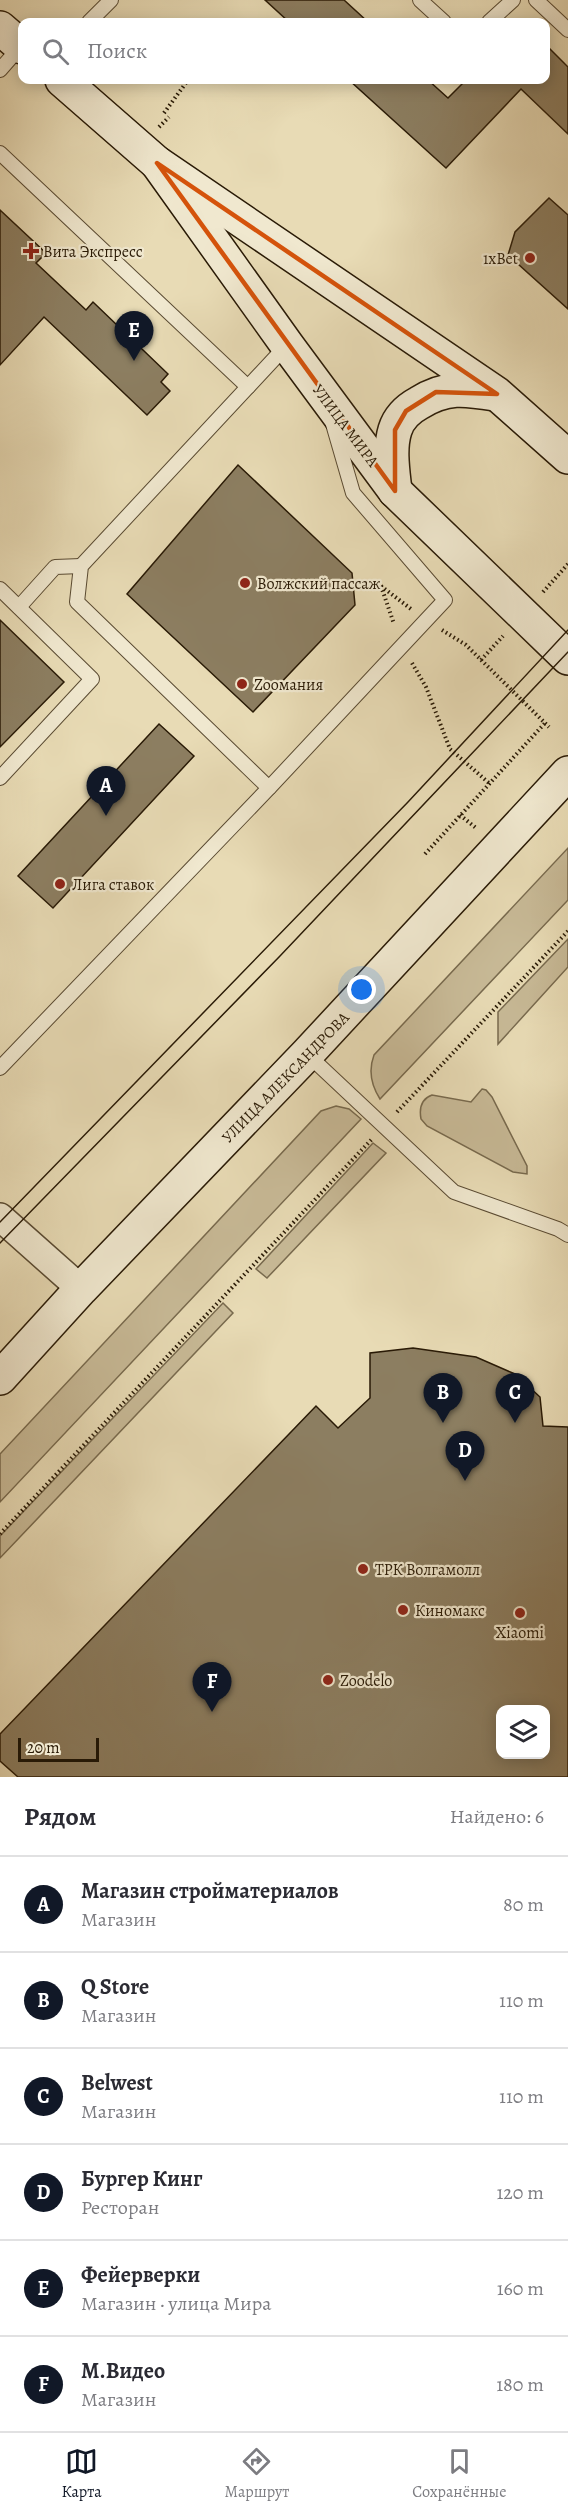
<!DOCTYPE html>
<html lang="ru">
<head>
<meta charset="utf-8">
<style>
  :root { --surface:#fff; --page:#f2f2f3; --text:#2b2b33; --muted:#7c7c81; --line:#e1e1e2; --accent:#111827 }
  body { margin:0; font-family:Alegreya,serif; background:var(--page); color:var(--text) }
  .controls { position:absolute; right:18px; bottom:18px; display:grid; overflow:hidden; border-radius:12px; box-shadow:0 3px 15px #0003 }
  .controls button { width:54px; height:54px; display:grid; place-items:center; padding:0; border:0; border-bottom:2px solid var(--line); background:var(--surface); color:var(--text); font:30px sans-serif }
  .scale { position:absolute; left:18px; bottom:15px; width:81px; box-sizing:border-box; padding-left:6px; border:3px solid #291a06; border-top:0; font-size:16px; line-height:21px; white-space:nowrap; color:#291a06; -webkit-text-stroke:4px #f0e8cf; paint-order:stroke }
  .you { position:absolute; left:362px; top:990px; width:21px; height:21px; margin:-15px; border:4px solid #fff; border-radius:50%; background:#1a73e8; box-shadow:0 0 0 9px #1a73e833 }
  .badge { display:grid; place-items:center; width:39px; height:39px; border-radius:50%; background:var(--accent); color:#fff; font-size:20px; font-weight:700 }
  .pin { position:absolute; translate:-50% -50px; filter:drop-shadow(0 2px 3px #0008) }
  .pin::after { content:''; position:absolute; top:32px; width:21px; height:18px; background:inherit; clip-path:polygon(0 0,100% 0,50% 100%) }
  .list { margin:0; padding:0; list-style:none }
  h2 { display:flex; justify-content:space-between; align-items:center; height:78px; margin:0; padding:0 24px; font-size:26px }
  h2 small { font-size:20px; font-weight:400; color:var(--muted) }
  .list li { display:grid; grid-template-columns:39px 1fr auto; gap:18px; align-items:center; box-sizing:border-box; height:96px; padding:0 24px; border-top:2px solid var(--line) }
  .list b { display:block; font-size:22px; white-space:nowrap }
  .list p { margin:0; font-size:20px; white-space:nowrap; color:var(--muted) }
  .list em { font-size:20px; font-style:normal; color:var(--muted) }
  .icon { flex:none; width:33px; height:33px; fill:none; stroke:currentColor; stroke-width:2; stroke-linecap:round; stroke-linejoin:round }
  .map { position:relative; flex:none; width:568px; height:1777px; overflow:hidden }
  .search { position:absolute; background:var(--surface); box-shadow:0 3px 15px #0003; left:18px; right:18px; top:18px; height:66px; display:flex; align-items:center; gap:15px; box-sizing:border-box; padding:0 21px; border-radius:12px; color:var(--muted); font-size:22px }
  .sheet { height:654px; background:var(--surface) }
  nav { display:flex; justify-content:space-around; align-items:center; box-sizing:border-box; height:84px; border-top:2px solid var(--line); background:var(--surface); font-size:16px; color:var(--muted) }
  nav a { display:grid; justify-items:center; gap:3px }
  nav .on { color:var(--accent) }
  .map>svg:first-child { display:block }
  .green { fill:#c8ba97; stroke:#786a4e; stroke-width:1.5 }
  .building { fill:#8c7e61; stroke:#291a06; stroke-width:1.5; fill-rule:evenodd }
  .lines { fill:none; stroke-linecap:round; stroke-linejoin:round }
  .lane-casing { stroke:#594a32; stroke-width:16 }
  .street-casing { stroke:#594a32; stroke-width:30 }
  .secondary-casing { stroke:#291a06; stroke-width:36 }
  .path { stroke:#291a06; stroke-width:4; stroke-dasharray:1.5 3; stroke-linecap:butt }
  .lane { stroke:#f0e8cf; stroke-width:14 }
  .street { stroke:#f0e8cf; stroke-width:27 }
  .secondary { stroke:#f0e8cf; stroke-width:33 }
  .tram { stroke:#291a06; stroke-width:1.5 }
  .marked { fill:none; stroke:#d5530b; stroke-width:4.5; stroke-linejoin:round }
  .poi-dot { fill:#8f2418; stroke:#f0e8cf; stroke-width:2 }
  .labels { text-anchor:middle; stroke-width:4.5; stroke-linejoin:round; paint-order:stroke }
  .poi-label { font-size:16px; fill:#291a06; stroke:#f0e8cf; text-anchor:start }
  .street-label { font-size:16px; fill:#291a06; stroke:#f0e8cf }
</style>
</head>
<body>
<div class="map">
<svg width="568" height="1777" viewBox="0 0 568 1777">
  <rect width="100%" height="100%" fill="#e8dbb5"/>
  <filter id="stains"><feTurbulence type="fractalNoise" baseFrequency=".00333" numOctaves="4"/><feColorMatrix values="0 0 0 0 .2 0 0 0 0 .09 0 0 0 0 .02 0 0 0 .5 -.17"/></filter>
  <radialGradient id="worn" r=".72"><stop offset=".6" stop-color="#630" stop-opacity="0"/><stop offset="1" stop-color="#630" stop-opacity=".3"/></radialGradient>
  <!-- green -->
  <g class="green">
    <path d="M568,848v52l-188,199c-9,-14 -12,-28 -6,-44z"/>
    <polygon points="568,939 568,967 498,1044 498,1012"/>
    <path d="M482,1089l4,1 6,7 35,69v8l-14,-2 -86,-46 -6,-7c-2,-11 0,-20 11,-24l39,7z"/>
    <polygon points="336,1106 349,1109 361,1119 0,1502 0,1454 321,1111"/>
    <polygon points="373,1143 386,1153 267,1278 256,1269"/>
    <polygon points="223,1303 233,1313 0,1558 0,1536"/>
  </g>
  <!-- building -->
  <g class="building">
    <polygon points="265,0 344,0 368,22 289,22"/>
    <polygon points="546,45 568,67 568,134 521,89 446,168 349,80 428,80 448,98 466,80 546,80"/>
    <polygon points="549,198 568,215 568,309 508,255 515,232"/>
    <polygon points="0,210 46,253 36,263 86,310 93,302 168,374 161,382 170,391 147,415 44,317 0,365"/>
    <polygon points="238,465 352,573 355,605 253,712 127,594"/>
    <polygon points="0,620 64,682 0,747"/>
    <polygon points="159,724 194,756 53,908 18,876"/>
    <path d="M413,1348l63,9 39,17 25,23 3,29 25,1v350h-550l-18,-16v-27l316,-328 22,22 32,-30v-45zM501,1710h45v45h-45z"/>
  </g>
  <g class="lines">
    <!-- lane casing -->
    <g class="lane-casing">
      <g id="lane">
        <polyline points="420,0 444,22"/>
        <polyline points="536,0 568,30"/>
        <polyline points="89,22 111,0"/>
        <polyline points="489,22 513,0"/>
        <polyline points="0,70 21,46"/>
        <polyline points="0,153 248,387"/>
        <polyline points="287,345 81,566 77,602 269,788 445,600 353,493 333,424"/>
        <polyline points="0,589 92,679 0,778"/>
        <polyline points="19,607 55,567 81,566"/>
        <polyline points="307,1054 454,1192 558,1229 568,1235"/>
        <polyline points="0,1068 269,788"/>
      </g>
    </g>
    <!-- street casing -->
    <g class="street-casing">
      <polyline id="street" points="0,1217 81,1289"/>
    </g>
    <!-- secondary casing -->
    <g class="secondary-casing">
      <g id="secondary">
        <polyline points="0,28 22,47"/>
        <polyline points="62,80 157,163 497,394 568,457"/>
        <polyline points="157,163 287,345 395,491 568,658"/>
        <path d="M395,491c-2,-19 -6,-42 0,-61 4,-13 13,-21 24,-27 27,-17 46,-14 76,-9"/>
        <polyline points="0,1378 81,1289 307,1054 568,773"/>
      </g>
    </g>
    <!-- path -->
    <g class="path">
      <polyline points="164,113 188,80"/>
      <polyline points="159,127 169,117"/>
      <polyline points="381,586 394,624"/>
      <polyline points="381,586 411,609"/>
      <polyline points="543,592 568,564"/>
      <polyline points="442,630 466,645 549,727"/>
      <polyline points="481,660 503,636"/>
      <polyline points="412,663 426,687 450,749 489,783"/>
      <polyline points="460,815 476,828"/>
      <polyline points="425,854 545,723"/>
      <polyline points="397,1112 568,931"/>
      <polyline points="0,1534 372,1139"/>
    </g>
    <!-- lane -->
    <use href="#lane" class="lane"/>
    <!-- street -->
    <use href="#street" class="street"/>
    <!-- secondary -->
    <use href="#secondary" class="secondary"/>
    <!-- tram -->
    <g class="tram">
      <polyline points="0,1222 408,802 568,630"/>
      <polyline points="0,1243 280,956 568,652"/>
    </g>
  </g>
  <!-- marked area -->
  <path class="marked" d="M157,163l340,231 -61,-2 -30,19 -11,19v61z"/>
  <!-- markers -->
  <g class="poi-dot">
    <path d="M28 242h6v6h6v6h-6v6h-6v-6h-6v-6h6z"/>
    <circle cx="530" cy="258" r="6"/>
    <circle cx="245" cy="583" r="6"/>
    <circle cx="242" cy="684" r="6"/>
    <circle cx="60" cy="884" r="6"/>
    <circle cx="363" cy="1569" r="6"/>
    <circle cx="403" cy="1610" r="6"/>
    <circle cx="520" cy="1613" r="6"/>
    <circle cx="328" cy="1680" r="6"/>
  </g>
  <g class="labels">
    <!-- poi labels -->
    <g class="poi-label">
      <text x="43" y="257">Вита Экспресс</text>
      <text x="518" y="264" text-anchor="end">1xBet</text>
      <text x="257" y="589">Волжский пассаж</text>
      <text x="254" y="690">Zooмания</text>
      <text x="72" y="890">Лига ставок</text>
      <text x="375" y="1575">ТРК Волгамолл</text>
      <text x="415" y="1616">Киномакс</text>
      <text x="520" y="1638" text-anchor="middle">Xiaomi</text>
      <text x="340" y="1686">Zoodelo</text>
    </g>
    <!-- street labels -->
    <g class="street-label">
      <text transform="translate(346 425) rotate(53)" y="6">УЛИЦА МИРА</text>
      <text transform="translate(285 1077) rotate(-46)" y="6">УЛИЦА АЛЕКСАНДРОВА</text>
    </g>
  </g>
  <rect width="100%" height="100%" filter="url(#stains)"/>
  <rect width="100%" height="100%" fill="url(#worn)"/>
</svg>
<div class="controls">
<button><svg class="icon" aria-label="layers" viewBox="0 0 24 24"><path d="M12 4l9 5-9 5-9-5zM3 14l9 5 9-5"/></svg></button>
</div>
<div class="scale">20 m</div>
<div class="you"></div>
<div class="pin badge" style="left:106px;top:816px">A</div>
<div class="pin badge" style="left:443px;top:1423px">B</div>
<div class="pin badge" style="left:515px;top:1423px">C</div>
<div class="pin badge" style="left:465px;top:1481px">D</div>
<div class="pin badge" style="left:134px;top:361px">E</div>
<div class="pin badge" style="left:212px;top:1712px">F</div>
<div class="search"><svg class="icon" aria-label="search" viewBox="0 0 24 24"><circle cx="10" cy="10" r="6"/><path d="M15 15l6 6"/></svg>Поиск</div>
</div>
<section class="sheet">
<h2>Рядом<small>Найдено: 6</small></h2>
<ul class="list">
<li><span class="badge">A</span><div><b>Магазин стройматериалов</b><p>Магазин</p></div><em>80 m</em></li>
<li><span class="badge">B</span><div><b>Q Store</b><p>Магазин</p></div><em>110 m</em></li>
<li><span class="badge">C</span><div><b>Belwest</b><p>Магазин</p></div><em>110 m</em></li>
<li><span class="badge">D</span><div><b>Бургер Кинг</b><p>Ресторан</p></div><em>120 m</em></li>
<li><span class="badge">E</span><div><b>Фейерверки</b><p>Магазин · улица Мира</p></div><em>160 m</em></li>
<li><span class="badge">F</span><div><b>М.Видео</b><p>Магазин</p></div><em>180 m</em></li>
</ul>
</section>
<nav>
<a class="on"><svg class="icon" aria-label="map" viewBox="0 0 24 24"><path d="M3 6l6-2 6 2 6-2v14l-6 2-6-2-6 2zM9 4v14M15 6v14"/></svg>Карта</a>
<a><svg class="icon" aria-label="directions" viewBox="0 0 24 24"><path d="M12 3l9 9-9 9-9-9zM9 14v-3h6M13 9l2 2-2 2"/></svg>Маршрут</a>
<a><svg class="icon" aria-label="saved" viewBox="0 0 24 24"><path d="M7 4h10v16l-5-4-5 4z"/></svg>Сохранённые</a>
</nav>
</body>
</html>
